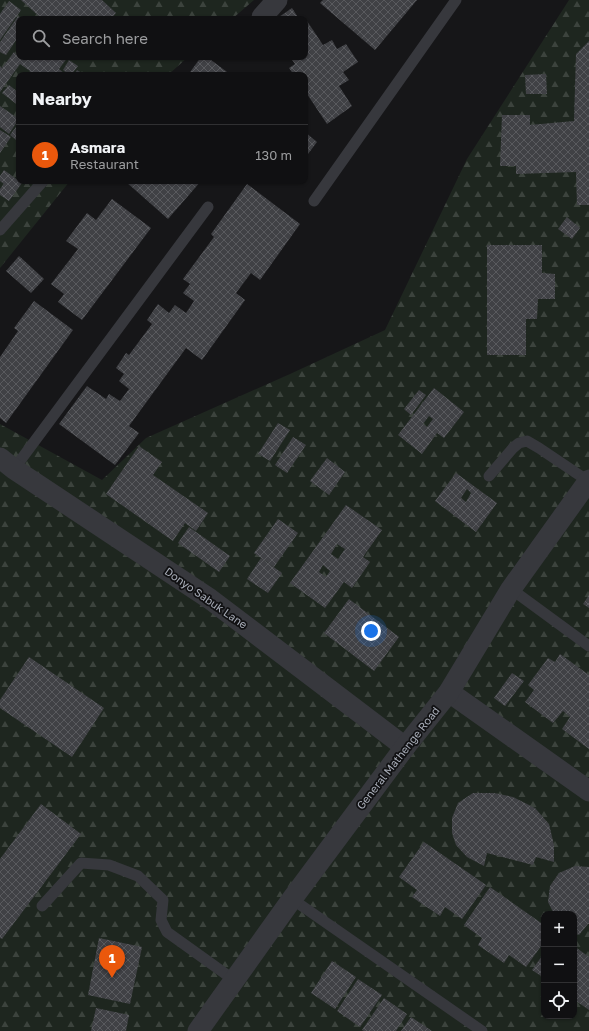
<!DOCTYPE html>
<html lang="en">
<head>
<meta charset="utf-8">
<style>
  :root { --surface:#101012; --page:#19191b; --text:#f1f3f6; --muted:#9c9d9f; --line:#303032; --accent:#ea580c }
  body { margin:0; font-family:"Golos Text",sans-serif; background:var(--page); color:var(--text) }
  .controls { position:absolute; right:12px; bottom:12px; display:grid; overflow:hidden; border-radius:8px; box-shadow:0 1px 3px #0004 }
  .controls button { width:36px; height:36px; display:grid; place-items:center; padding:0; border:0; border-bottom:1px solid var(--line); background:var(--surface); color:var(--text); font:20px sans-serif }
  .you { position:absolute; left:371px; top:631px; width:14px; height:14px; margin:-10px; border:3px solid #fff; border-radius:50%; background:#1a73e8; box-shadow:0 0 0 6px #1a73e833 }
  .badge { display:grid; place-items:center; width:26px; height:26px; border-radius:50%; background:var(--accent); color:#fff; font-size:13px; font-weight:700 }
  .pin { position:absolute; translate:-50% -33px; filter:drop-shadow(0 1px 2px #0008) }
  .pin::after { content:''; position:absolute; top:21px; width:14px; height:12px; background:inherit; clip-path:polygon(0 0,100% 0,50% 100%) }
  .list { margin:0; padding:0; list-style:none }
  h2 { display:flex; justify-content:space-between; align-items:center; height:52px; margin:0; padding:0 16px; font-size:17px }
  h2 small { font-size:13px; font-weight:400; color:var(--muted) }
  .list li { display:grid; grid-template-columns:26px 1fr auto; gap:12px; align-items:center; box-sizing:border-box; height:60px; padding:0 16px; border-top:1px solid var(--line) }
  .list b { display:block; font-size:15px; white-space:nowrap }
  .list p { margin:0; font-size:13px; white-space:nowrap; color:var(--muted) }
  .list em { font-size:13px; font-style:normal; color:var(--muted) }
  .icon { flex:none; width:22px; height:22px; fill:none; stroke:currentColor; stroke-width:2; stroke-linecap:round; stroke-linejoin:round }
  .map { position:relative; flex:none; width:589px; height:1031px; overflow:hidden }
  .search { position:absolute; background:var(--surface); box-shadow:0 1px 3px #0004; left:16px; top:16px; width:292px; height:44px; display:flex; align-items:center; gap:10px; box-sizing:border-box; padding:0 14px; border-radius:8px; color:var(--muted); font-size:15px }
  .panel { position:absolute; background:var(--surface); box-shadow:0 1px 3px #0004; left:16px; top:72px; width:292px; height:112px; border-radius:8px }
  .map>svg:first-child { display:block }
  .forest { fill:url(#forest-firs); fill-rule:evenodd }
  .building { fill:url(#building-cross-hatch); fill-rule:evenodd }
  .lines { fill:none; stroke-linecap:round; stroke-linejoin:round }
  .service { stroke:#37383d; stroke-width:11 }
  .minor { stroke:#37383d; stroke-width:21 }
  .labels { text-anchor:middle; stroke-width:3.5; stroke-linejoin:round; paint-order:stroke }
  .street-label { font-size:11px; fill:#a8adb8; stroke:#111113 }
</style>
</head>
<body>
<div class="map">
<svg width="589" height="1031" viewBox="0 0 589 1031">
  <defs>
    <pattern id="forest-firs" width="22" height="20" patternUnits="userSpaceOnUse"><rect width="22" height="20" fill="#1e261f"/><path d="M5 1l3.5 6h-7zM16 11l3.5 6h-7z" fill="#3c433d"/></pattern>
    <pattern id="building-cross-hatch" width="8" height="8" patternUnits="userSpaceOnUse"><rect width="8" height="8" fill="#404145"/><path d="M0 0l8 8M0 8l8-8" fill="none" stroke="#595a5e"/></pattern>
  </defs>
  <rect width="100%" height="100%" fill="#161618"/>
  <!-- forest -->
  <g class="forest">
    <polygon points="0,0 254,0 232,19 19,19 19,57 188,57 168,75 19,75 19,181 70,181 0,268"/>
    <path d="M569,0h20v1031h-589v-607l102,56 44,-42 144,-64 95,-44 82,-171zM544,914h30v102h-30z"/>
  </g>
  <!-- building -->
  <g class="building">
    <polygon points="21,0 102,0 116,13 111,19 42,19"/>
    <polygon points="323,0 417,0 375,50 320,3"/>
    <polygon points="9,1 21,10 0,40 0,14"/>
    <polygon points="292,8 299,19 276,19"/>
    <polygon points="18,16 21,19 19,19 19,36 6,55 0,52 0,42"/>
    <polygon points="305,21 307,21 323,45 332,40 337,49 346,44 358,62 343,72 349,80 339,86 352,106 327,124 305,91 305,75 294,75 289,68 295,64 290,57 305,57"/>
    <polygon points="589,41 589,205 577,205 576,172 516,174 516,166 500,166 502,115 530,115 530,125 574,121 576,54"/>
    <polygon points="14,52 19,57 22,58 23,57 68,57 59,69 64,73 63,75 28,75 30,71 20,64 0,92 0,66 2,68"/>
    <polygon points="201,57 207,57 231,75 188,75"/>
    <polygon points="69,60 78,66 71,75 65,75 67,73 63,70"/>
    <polygon points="77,70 84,75 74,75"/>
    <polygon points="546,74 547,94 526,94 525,75"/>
    <polygon points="9,85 18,92 19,91 19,106 2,93"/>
    <polygon points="0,106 19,119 9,134 0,127"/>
    <polygon points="19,123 19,136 16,140 10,135"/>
    <polygon points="0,130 11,137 0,153"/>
    <polygon points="305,132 317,142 305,158"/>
    <polygon points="4,170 22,183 9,201 0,195 0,189 4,184 0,181 0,176"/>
    <polygon points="125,181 201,181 168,219"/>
    <polygon points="247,184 300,224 260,280 251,273 236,293 245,300 202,360 186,348 129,426 139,433 115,465 59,424 87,386 106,399 109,394 120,401 129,389 119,381 124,374 116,368 126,353 129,355 152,324 147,320 158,304 169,313 175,305 186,313 194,301 183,293 190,284 183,279 214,237 211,234"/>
    <polygon points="112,199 151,228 82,320 58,302 64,294 51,284 78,249 66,241 87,213 96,220"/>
    <polygon points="567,217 580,228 572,239 558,229"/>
    <polygon points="487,245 542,245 542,273 555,274 555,299 538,299 537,319 526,319 526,355 487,355"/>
    <polygon points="19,256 44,279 31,293 6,271"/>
    <polygon points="34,301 73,330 6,423 0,418 0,357 18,331 14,328"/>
    <path d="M434,388l30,24 -20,26 -7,-5 -15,21 -24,-19zM429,416l4,3 -6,8 -4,-3z"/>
    <polygon points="419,390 426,395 411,415 404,409"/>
    <polygon points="278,423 290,430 270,461 258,454"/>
    <polygon points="293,437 306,445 287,473 275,465"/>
    <polygon points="139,446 162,462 153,475 208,513 196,531 185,523 173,541 106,494"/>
    <polygon points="327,458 345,472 329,495 310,481"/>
    <path d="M456,473l41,30 -21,29 -41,-31zM467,489l4,4 -5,9 -5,-4z"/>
    <path d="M346,505l36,25 -19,27 7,5 -18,26 -8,-6 -19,26 -35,-25zM337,544l8,5 -7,10 -7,-5zM323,565l7,6 -4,6 -7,-5z"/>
    <polygon points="278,519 298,533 274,567 254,553"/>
    <polygon points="189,527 230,556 219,572 178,543"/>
    <polygon points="261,558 282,573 268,593 247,579"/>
    <polygon points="589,595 589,608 583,604"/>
    <polygon points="349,599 399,637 374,671 324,633"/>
    <polygon points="560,654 589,675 589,749 562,729 570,717 563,711 553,723 525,702 534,690 528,685 548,658 555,662"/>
    <polygon points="29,657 104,708 72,757 0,708 0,700"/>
    <polygon points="512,673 524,681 505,706 494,698"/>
    <polygon points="473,793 494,793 513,797 535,808 549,824 554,845 554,862 536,857 533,865 487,853 484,866 467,857 456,845 452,833 452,818 458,803"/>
    <polygon points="41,804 81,834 2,939 0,938 0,859"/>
    <polygon points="424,842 486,885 462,919 445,907 440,916 412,897 417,890 399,877"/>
    <polygon points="575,866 589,867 589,924 588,924 579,935 574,933 574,914 554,914 548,902 550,886 559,873"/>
    <polygon points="490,887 544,925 544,942 526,967 509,955 504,963 478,945 482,938 464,925"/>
    <polygon points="99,938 142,947 130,1004 88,995"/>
    <polygon points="574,946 589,957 589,1010 576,1001 574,1004"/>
    <polygon points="544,953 544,978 532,970"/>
    <polygon points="332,961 356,977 335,1009 311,993"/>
    <polygon points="358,979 382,995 360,1027 337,1011"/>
    <polygon points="384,998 407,1014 396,1031 364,1031 362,1030"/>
    <polygon points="96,1008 129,1015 126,1031 91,1031"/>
    <polygon points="411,1017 432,1031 401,1031"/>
  </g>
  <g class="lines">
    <!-- service -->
    <g class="service">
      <polyline points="314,201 456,0"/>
      <polyline points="0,230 43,181"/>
      <polyline points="14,469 208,207"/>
      <polyline points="489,476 513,448 519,443 527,441 539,448 588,481"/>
      <polyline points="511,589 589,646"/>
      <polyline points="292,899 482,1031"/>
      <polyline points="42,906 81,863 109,865 138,876 163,900 161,920 167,932 234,980"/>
    </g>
    <!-- minor -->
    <g class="minor">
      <polyline points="262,17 277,0"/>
      <polyline points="0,458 14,469 210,599 405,747"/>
      <polyline points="449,692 589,791"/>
      <polyline points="198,1031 292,899 405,747 449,692 511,589 589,480"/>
    </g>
  </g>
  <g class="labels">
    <!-- street labels -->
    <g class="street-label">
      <text transform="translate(206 598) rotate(35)" y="4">Donyo Sabuk Lane</text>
      <text transform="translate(398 758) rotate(-52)" y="4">General Mathenge Road</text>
    </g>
  </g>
</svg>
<div class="controls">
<button>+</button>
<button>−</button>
<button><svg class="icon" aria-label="locate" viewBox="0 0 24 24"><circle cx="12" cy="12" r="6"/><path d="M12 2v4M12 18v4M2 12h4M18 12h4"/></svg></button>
</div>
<div class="you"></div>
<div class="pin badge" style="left:112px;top:978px">1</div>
<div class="search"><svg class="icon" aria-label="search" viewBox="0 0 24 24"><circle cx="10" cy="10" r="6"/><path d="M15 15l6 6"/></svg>Search here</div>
<section class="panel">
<h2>Nearby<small></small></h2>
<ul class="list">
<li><span class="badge">1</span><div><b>Asmara</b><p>Restaurant</p></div><em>130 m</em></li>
</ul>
</section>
</div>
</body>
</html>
